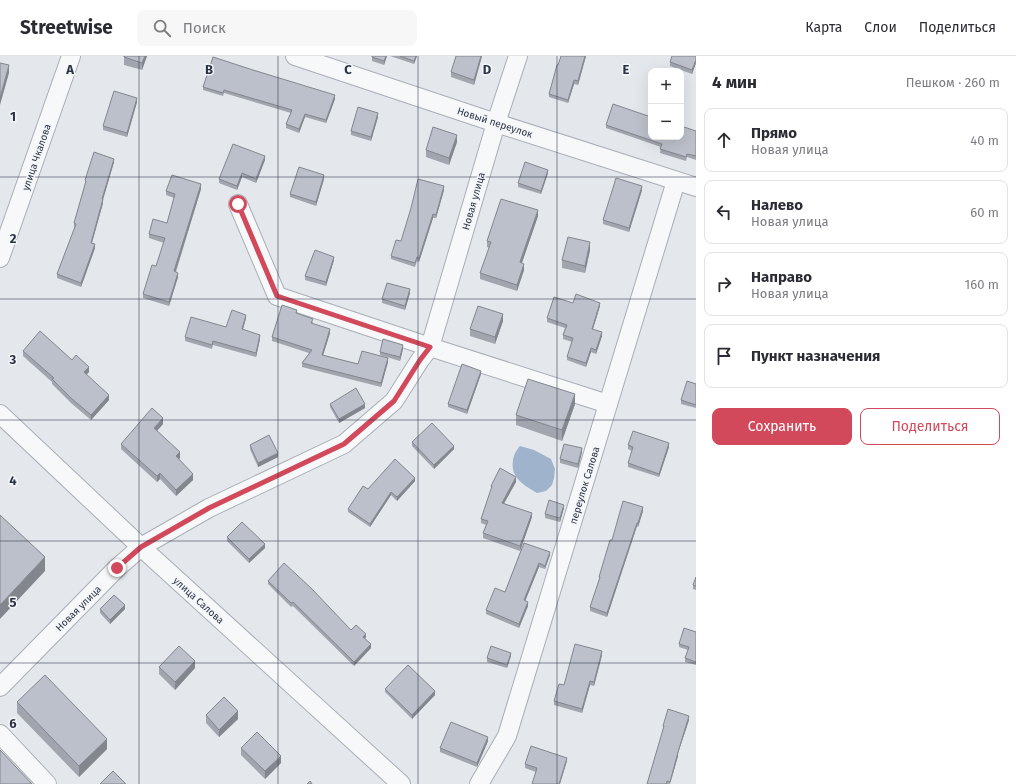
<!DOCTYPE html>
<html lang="ru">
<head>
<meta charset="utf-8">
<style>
  :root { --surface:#fff; --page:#f7f7f7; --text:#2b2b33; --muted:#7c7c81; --line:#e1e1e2; --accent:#d1495b }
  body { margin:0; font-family:"Fira Sans",sans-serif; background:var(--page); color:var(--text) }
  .controls { position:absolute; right:12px; top:12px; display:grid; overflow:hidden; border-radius:8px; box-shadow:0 4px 16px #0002 }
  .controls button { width:36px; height:36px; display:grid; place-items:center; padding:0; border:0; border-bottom:1px solid var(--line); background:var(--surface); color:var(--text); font:20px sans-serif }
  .stop { position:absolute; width:12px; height:12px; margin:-9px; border:3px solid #d1495b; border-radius:50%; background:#fff }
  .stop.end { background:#d1495b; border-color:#fff; box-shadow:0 1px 4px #0008 }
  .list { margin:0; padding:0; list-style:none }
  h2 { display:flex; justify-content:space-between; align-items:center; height:52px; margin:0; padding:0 16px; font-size:17px }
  h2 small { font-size:13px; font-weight:400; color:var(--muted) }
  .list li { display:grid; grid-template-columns:26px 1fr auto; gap:12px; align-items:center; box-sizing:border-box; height:64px; margin:0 8px 8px; padding:0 8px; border:1px solid var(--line); border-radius:8px }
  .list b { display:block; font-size:15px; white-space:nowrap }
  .list p { margin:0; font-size:13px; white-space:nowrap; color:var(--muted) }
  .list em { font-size:13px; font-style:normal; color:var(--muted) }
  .actions { display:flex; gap:8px; padding:12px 16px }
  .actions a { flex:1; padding:9px 0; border:1px solid var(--accent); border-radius:8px; text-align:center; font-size:14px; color:var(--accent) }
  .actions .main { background:var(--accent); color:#fff }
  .icon { flex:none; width:22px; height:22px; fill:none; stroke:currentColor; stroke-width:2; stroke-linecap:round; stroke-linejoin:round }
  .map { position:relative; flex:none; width:696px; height:728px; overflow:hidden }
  header { display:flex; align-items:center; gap:24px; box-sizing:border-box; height:56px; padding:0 20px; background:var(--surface); border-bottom:1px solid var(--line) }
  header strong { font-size:19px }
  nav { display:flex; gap:22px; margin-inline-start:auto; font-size:14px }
  .search { width:280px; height:36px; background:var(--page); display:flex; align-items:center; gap:10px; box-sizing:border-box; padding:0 14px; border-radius:8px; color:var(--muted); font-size:15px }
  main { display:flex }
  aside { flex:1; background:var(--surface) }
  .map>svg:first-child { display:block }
  .water { fill:#9fb4cc }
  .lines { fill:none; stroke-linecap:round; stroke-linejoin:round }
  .street-casing { stroke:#a9aeb7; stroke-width:20 }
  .street { stroke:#f7f8fa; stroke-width:18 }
  .wall { fill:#a1a5ae }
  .shaded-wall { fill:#83868d }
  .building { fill:#bbc0ca; stroke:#83868d }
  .route { stroke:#d1495b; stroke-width:5 }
  .grid { fill:none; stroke:#2b3445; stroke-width:1; stroke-opacity:0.55 }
  .labels { text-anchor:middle; stroke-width:3; stroke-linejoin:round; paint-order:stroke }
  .street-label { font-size:10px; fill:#2b3445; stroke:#f4f6f9 }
  .grid-label { font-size:13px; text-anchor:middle; font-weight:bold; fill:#2b3445; stroke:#f4f6f9; stroke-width:3; stroke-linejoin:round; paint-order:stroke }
</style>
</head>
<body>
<header>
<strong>Streetwise</strong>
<div class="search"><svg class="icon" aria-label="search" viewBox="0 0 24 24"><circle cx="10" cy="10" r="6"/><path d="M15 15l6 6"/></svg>Поиск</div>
<nav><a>Карта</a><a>Слои</a><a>Поделиться</a></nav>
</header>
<main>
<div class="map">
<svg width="696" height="728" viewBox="0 0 696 728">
  <rect width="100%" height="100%" fill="#e4e7ec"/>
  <!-- water -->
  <path class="water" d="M520,390l14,4 17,9 4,10 -1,9 -2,7 -6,6 -9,2c-13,-8 -27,-15 -24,-33 1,-6 3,-9 7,-14z"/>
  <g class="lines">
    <!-- street casing -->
    <g class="street-casing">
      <g id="street">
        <polyline points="295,0 496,67 696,131"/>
        <polyline points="238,148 277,240 430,291 608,348"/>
        <polyline points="0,202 71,0"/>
        <polyline points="0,358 141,491 401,728"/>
        <polyline points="0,631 117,512 141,491 209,452 344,388 394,345 420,304 430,291 496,67 518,0"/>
        <polyline points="0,678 47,728"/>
        <polyline points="479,728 507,680 676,125"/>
      </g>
    </g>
    <!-- street -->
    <use href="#street" class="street"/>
  </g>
  <!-- wall -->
  <g class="wall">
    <polygon points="124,0 147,0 142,14 124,9"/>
    <polygon points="387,0 384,9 372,5 372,1"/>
    <polygon points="390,0 417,0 414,8"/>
    <polygon points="482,0 474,29 451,21 451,16"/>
    <polygon points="561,0 586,0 578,29 574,28 568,47 549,41 549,38"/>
    <polygon points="696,0 696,7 692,18 670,10 670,6"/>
    <polygon points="203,31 335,43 326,67 305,61 299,77 286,72 286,68 291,57 224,37 223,40 203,34"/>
    <polygon points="137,46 127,81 103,74 103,70"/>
    <polygon points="378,61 371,85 351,79 351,75"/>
    <polygon points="606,69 651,81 696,75 696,104 687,101 686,105 660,97 661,91 606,72"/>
    <polygon points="457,86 449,109 426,101 426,94"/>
    <polygon points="265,104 256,127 242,121 237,134 219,127 219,123"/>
    <polygon points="114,106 103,143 103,147 92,187 95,192 81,231 57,222 57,218 75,171 74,171 74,167 85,128 85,124"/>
    <polygon points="548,117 541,138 518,131 518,127"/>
    <polygon points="324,123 316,150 290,141 290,138"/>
    <polygon points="201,133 176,216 178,221 169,250 143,242 143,238 156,210 164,187 149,182 149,178 167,167 174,142 166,139 166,135"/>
    <polygon points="444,134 436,162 433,162 419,206 417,205 415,211 391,203 391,200 401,185"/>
    <polygon points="642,134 629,176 603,168 603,164"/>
    <polygon points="538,160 522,207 524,214 517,235 480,223 480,217 489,192 487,191 487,185"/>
    <polygon points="590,194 585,217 562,212 562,204"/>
    <polygon points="334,204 326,230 305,224 305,220"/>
    <polygon points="410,237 405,254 382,247 382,243"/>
    <polygon points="573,247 600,250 593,273 602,280 596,298 591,296 586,311 567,304 567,301 572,286 563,283 563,279 565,272 547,266 547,262"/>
    <polygon points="297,258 313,266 312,268 330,277 323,299 358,308 388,306 381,331 302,311 302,307 309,297 272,285 272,281"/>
    <polygon points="246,262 243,273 260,283 256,301 213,289 212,293 185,285 185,281 226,271"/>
    <polygon points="503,265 495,288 470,280 470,273"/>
    <polygon points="403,293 400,305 380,299 380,296"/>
    <polygon points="23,295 72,304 89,316 86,319 109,344 91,364 71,347 52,328 52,326 23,300"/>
    <polygon points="481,318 467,358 448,351 448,348"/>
    <polygon points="696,328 696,352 681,348 681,344"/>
    <polygon points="330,348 365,352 339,367 330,351"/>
    <polygon points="575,348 562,385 516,369 516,359"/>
    <polygon points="163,368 157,375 180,402 179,403 193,424 176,440 160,423 157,426 121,393 121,388"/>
    <polygon points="412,386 454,393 434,413 412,390"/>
    <polygon points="250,389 278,401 258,411 250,393"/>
    <polygon points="628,389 669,391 659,421 628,411 628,407 632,395 628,393"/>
    <polygon points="582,396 578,412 560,407 560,403"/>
    <polygon points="415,425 397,445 391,439 370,471 348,456 348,453 368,433"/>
    <polygon points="516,426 504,447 532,461 520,495 483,482 483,477 486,469 481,467 481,463 491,434 491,430"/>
    <polygon points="564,452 560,466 545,462 545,458"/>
    <polygon points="643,455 638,471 637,470 607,561 590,555 590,551 599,524 599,521 612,484"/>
    <polygon points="227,481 265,492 249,507 227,485"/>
    <polygon points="524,487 550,499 545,513 539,511 525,545 528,550 519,572 486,558 486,554 505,536"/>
    <polygon points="696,521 696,534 693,533 693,529"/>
    <polygon points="268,525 351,574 366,581 365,583 371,592 354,610 293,550 291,551 268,528"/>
    <polygon points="100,553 125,553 110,568 100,557"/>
    <polygon points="696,576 696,609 685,606 685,602 688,594 679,591 679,588"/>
    <polygon points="602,599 594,630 590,629 582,657 554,649 554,645 564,629"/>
    <polygon points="511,600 507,612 487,606 487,602"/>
    <polygon points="159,611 195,612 175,634 159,618"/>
    <polygon points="385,633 435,639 412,663 385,636"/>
    <polygon points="17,646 107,693 79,721 17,657"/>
    <polygon points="206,659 238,663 219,681 206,667"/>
    <polygon points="689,664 678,697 678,700 670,728 647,728 663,674 663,670"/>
    <polygon points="488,685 477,711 440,696 440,692"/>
    <polygon points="241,692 281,707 265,723 241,699"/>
    <polygon points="567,705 536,716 525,712 525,708"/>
  </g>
  <!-- shaded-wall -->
  <g class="shaded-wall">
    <polygon points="145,0 147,0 142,14 142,7"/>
    <polygon points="386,0 387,0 384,9 384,5"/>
    <polygon points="416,0 417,0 414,8 414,5"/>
    <polygon points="481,0 482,0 474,29 474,24"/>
    <polygon points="585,0 586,0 578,29 578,25"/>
    <polygon points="696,4 696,7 692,18 692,14"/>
    <polygon points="9,9 9,17 0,49 0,56 0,42"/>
    <polygon points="574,24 574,28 568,47 568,44"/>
    <polygon points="335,39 335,43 326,67 326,64"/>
    <polygon points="137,42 137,46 127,81 127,77"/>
    <polygon points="378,57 378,61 371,85 371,81"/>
    <polygon points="305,58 305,61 299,77 299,73"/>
    <polygon points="457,79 457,86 449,109 449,102"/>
    <polygon points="265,100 265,104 256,127 256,123"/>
    <polygon points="114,103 114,106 102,147 102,143"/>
    <polygon points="548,114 548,117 541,138 541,135"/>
    <polygon points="242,117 242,121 237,134 237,130"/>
    <polygon points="324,119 324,123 316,150 316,146"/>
    <polygon points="201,128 201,133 174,220 174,215"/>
    <polygon points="444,130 444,134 436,162 436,159"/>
    <polygon points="642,130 642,134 629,176 629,172"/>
    <polygon points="103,143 103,147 91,190 91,187"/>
    <polygon points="538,154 538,160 520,212 520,206"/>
    <polygon points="433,158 433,162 419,206 419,202"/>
    <polygon points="590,186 590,194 585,217 585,210"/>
    <polygon points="95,188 95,192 81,231 81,227"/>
    <polygon points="334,201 334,204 326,230 326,226"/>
    <polygon points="524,208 524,214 517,235 517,229"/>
    <polygon points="178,217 178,221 169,250 169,246"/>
    <polygon points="410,233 410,237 405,254 405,250"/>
    <polygon points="600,247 600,250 592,276 592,273"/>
    <polygon points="503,258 503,265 495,288 495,281"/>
    <polygon points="246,259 246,262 242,277 242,273"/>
    <polygon points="330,273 330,277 322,303 322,299"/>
    <polygon points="602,276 602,280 596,298 596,294"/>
    <polygon points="260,279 260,283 256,301 256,297"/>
    <polygon points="403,289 403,293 400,305 400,301"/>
    <polygon points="591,292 591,296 586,311 586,307"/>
    <polygon points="388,302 388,306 381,331 381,327"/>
    <polygon points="89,311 89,316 84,321 84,316"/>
    <polygon points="481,315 481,318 467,358 467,354"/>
    <polygon points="575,338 575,348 562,385 562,374"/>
    <polygon points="109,339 109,344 91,364 91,359"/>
    <polygon points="365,348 365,352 339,367 339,363"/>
    <polygon points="163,362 163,368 154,378 154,372"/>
    <polygon points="669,387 669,391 659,421 659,418"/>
    <polygon points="454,390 454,393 434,413 434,409"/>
    <polygon points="582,392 582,396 578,412 578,408"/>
    <polygon points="180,396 180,402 176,405 176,400"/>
    <polygon points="278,397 278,401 258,411 258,407"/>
    <polygon points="160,417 160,423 157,426 157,420"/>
    <polygon points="193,418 193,424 176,440 176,434"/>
    <polygon points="516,421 516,426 502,451 502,447"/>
    <polygon points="415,422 415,425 397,445 397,441"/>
    <polygon points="391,436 391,439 370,471 370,468"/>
    <polygon points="564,449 564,452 560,466 560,462"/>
    <polygon points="643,451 643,455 638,471 638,467"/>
    <polygon points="532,457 532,461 520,495 520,490"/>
    <polygon points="637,467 637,470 607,561 607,557"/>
    <polygon points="265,488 265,492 249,507 249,503"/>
    <polygon points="550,496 550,499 545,513 545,510"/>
    <polygon points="45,501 45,515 0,563 0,549"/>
    <polygon points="539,507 539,511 524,548 524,544"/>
    <polygon points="528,546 528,550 519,572 519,568"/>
    <polygon points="125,549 125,553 110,568 110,564"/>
    <polygon points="366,578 366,581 363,585 363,581"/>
    <polygon points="371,588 371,592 354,610 354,606"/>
    <polygon points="602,595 602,599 594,630 594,626"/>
    <polygon points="511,597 511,600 507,612 507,609"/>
    <polygon points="195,605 195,612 175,634 175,626"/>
    <polygon points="590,625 590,629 582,657 582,653"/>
    <polygon points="435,635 435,639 412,663 412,659"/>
    <polygon points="238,655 238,663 219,681 219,674"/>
    <polygon points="689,660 689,664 678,697 678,700 670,728 678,696"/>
    <polygon points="488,681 488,685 477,711 477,707"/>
    <polygon points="107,683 107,693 79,721 79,710"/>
    <polygon points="281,700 281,707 265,723 265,715"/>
    <polygon points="567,702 567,705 560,728 559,728"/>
  </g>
  <!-- building -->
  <g class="building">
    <polygon points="124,0 145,0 142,7 124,1"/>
    <polygon points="372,0 386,0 384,5 372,1"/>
    <polygon points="400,0 416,0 414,5"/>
    <polygon points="456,0 481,0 474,24 451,16"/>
    <polygon points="561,0 585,0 578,25 574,24 568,44 549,38 557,9 558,9"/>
    <polygon points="672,0 696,0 696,4 692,14 670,6"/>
    <polygon points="213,1 253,14 335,39 326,64 305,58 299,73 286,68 292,54 224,34 223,37 203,31"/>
    <polygon points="0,7 9,9 0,42"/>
    <polygon points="114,35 137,42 127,77 103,70"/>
    <polygon points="613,48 651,61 651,81 681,81 681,70 696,75 696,100 687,98 686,101 660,93 662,88 606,69"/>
    <polygon points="358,51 378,57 371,81 351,75"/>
    <polygon points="433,71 457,79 449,102 426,94"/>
    <polygon points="233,88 265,100 256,123 242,117 237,130 219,123"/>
    <polygon points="94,96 114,103 102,143 103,143 91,187 95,188 81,227 57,218 76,168 74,167 86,125 85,124"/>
    <polygon points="525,106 548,114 541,135 518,127"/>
    <polygon points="299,111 324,119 316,146 290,138"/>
    <polygon points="172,119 201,128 174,215 178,217 169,246 143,238 152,209 156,210 165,182 149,178 153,163 167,167 175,138 166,135"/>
    <polygon points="616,122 642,130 629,172 603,164"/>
    <polygon points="418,123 444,130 436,159 433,158 419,202 417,201 415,207 391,200 396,184 401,185 411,152"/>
    <polygon points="501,143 538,154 520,206 524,208 517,229 480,217 491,186 487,185"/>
    <polygon points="568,181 590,186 585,210 562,204"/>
    <polygon points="315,194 334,201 326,226 305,220"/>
    <polygon points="387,227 410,233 405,250 382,243"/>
    <polygon points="576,238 600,247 592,273 602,276 596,294 591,292 586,307 567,301 573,282 563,279 567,269 547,262 554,241 573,247"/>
    <polygon points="282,249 297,254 296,257 313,263 311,267 330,273 322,299 358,308 362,295 388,302 381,327 302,307 312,294 272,281"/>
    <polygon points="478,250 503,258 495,281 470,273"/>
    <polygon points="232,254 246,259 242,273 260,279 256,297 213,285 212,289 185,281 191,261 226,271"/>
    <polygon points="40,275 72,304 76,299 89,311 84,316 109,339 91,359 71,342 52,323 54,322 23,295"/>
    <polygon points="383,283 403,289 400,301 380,296"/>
    <polygon points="462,308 481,315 467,354 448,348"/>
    <polygon points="528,323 575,338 562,374 516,359"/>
    <polygon points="687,325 696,328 696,349 681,344"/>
    <polygon points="356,332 365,348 339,363 330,348"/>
    <polygon points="152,352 163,362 154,372 180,396 176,400 193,418 176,434 160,417 157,420 121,388"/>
    <polygon points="432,367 454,390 434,409 412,386"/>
    <polygon points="633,375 669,387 659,418 628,407 633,391 628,389"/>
    <polygon points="269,379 278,397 258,407 250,389"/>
    <polygon points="564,388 582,392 578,408 560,403"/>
    <polygon points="395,403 415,422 397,441 391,436 370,468 348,453 363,430 368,433"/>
    <polygon points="500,412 516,421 502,447 532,457 520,490 483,477 488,465 481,463 492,430 491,430"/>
    <polygon points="549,444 564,449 560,462 545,458"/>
    <polygon points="623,445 643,451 638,467 637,467 607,557 590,551 600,521 599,521 610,484 612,484"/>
    <polygon points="0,459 45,501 0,549"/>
    <polygon points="242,466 265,488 249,503 227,481"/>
    <polygon points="524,487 550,496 545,510 539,507 524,544 528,546 519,568 486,554 495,532 505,536"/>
    <polygon points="284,507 311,532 351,574 356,569 366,578 363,581 371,588 354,606 293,546 291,547 268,525"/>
    <polygon points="696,521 696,530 693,529"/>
    <polygon points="114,539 125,549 110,564 100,553"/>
    <polygon points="684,572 696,576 696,606 685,602 689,591 679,588"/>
    <polygon points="575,588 602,595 594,626 590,625 582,653 554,645 559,628 564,629"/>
    <polygon points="179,590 195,605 175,626 159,611"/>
    <polygon points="491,590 511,597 507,609 487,602"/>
    <polygon points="408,609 435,635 412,659 385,633"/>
    <polygon points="45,619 107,683 79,710 17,646"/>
    <polygon points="224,641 238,655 219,674 206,659"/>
    <polygon points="668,653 689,660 678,696 670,726 667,725 666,728 647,728 664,670 663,670"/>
    <polygon points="451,666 488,681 477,707 440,692"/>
    <polygon points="257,676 281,700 265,715 241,692"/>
    <polygon points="531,690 567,702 559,728 532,728 537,712 525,708"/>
    <polygon points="0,694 32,728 0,728"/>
    <polygon points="113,715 126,728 100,728"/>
    <polygon points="310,725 312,728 307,728"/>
  </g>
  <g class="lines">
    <!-- route -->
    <polyline class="route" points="117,512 141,491 209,452 344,388 394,345 420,304 430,291 277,240 238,148"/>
  </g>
  <!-- grid -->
  <path class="grid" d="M139,0v728M278,0v728M418,0v728M557,0v728M0,121h696M0,243h696M0,364h696M0,485h696M0,607h696"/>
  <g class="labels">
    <!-- street labels -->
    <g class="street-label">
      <text transform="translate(495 66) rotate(18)" y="4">Новый переулок</text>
      <text transform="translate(36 101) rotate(-71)" y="4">улица Чкалова</text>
      <text transform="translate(473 145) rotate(-74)" y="4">Новая улица</text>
      <text transform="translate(584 429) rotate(-73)" y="4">переулок Салова</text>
      <text transform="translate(199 544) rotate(42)" y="4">улица Салова</text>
      <text transform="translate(78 552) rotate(-45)" y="4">Новая улица</text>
    </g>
  </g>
  <g class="grid-label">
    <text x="70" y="18">A</text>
    <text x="209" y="18">B</text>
    <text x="348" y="18">C</text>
    <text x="487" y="18">D</text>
    <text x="626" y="18">E</text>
    <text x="13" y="65">1</text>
    <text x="13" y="187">2</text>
    <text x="13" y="308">3</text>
    <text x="13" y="429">4</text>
    <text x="13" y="551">5</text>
    <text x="13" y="672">6</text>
  </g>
</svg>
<div class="controls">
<button>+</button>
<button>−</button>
</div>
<div class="stop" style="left:238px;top:148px"></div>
<div class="stop end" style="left:117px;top:512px"></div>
</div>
<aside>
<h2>4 мин<small>Пешком · 260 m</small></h2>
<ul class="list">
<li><svg class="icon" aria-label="ahead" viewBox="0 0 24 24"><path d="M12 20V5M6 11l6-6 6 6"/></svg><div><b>Прямо</b><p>Новая улица</p></div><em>40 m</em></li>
<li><svg class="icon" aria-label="left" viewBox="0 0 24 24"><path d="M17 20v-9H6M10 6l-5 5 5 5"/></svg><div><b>Налево</b><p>Новая улица</p></div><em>60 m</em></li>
<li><svg class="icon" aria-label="right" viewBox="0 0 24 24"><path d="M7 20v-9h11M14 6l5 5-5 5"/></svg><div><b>Направо</b><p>Новая улица</p></div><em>160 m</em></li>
<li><svg class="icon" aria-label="arrive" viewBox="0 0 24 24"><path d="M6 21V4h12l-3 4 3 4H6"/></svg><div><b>Пункт назначения</b></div></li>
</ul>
<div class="actions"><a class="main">Сохранить</a><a>Поделиться</a></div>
</aside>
</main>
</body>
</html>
